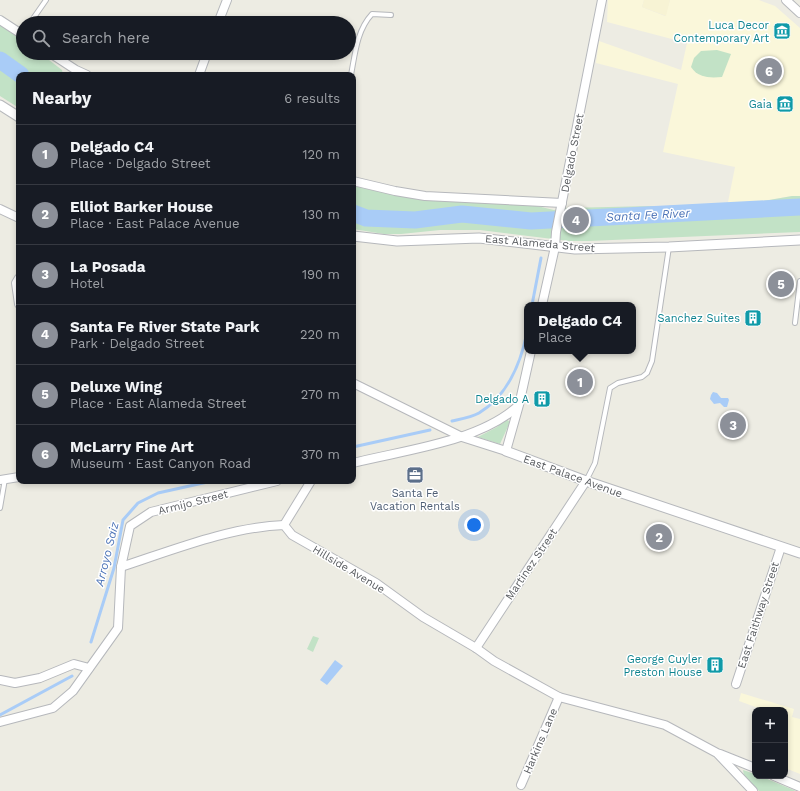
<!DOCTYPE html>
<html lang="en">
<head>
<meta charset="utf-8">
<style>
  :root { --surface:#171b24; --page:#20242c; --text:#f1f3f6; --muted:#9ea1a6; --line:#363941; --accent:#8c9099 }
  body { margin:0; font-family:"Work Sans",sans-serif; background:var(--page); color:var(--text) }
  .controls { position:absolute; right:12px; bottom:12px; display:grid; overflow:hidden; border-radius:8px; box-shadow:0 2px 6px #0003 }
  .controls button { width:36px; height:36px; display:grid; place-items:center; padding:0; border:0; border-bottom:1px solid var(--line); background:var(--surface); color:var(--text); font:20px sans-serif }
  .you { position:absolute; left:474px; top:525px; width:14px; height:14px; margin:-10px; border:3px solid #fff; border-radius:50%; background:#1a73e8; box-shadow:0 0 0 6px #1a73e833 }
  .badge { display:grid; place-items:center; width:26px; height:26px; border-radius:50%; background:var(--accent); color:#fff; font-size:13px; font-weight:700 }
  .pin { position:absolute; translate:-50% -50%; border:2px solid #fff; box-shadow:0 1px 4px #0006 }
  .popup { position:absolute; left:524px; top:302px; width:112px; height:52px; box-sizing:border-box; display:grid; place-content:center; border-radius:8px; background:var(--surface); filter:drop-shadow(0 1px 3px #0005); font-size:13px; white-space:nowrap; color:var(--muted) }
  .popup b { font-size:15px; color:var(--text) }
  .popup::after { content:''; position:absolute; left:50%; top:100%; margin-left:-8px; border:8px solid transparent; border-top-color:var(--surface) }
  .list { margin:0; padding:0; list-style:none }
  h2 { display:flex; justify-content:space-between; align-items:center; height:52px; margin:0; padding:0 16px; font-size:17px }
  h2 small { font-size:13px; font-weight:400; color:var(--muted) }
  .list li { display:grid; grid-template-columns:26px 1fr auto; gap:12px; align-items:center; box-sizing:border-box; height:60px; padding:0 16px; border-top:1px solid var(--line) }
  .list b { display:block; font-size:15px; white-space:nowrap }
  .list p { margin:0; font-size:13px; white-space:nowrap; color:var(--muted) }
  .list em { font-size:13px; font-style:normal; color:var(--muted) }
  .icon { flex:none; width:22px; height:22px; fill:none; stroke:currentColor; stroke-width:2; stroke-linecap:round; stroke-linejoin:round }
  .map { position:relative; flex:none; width:800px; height:791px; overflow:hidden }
  .search { position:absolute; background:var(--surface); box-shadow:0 2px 6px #0003; left:16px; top:16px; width:340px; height:44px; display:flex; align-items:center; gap:10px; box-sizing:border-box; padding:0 14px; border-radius:22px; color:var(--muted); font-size:15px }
  .panel { position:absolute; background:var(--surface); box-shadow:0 2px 6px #0003; left:16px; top:72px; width:340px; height:412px; border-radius:8px }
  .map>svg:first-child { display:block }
  .commercial { fill:#faf7da }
  .green { fill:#c2e2c6 }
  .sand { fill:#f7f3d4 }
  .water { fill:#a9ccf7 }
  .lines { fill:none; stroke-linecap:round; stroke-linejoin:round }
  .stream { stroke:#a9ccf7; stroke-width:3 }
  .river { stroke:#a9ccf7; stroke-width:17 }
  .service-casing { stroke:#b6b8bc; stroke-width:6 }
  .minor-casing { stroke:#b6b8bc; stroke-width:10 }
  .tertiary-casing { stroke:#b6b8bc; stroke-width:11 }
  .service { stroke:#fff; stroke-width:4 }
  .minor { stroke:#fff; stroke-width:8 }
  .tertiary { stroke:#fff; stroke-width:9 }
  .labels { text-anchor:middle; stroke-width:3; stroke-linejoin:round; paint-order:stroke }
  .culture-label { font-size:11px; fill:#0d838f; stroke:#fff; text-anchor:end }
  .street-label { font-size:11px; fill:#5b5e62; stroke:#fff }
  .service-label { font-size:11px; fill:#4e5e75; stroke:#fff }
  .water-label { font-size:12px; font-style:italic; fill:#4e75b8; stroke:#fff }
</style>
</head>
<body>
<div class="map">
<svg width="800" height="791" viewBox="0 0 800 791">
  <rect width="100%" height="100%" fill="#edece3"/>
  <!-- commercial -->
  <g class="commercial">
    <polygon points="608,0 644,0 642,7 665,16 670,0 759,0 775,6 800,28 800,196 792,196 727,207 735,167 663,152 678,84 596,63 599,41 681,70 687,43 607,22"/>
    <polygon points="741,693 794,709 792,717 800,719 800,774 785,768 785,710 769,710 763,707 761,709 739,701"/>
  </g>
  <!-- green -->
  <g class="green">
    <polygon points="0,25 23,41 23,53 40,53 62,70 63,75 19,75 19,108 0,96"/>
    <path d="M717,50l14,4 -9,23c-12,1 -24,1 -31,-10l3,-9 7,-7z"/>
    <polygon points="353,186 420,200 537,206 554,210 565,208 652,206 722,208 792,196 800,196 800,232 589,241 569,241 480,230 440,230 401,234 384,234 353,229"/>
    <polygon points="506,419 510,422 500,444 478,437 497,427"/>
    <polygon points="313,636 319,638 313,652 307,649"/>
    <polygon points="743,770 755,774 755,776 760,776 796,791 759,791 744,776"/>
  </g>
  <!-- sand -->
  <polygon class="sand" points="644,0 670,0 666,16 642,7"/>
  <!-- water -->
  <g class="water">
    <polygon points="713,392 717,393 721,398 728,398 729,400 727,407 724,407 720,403 714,404 710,399 711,395"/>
    <polygon points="335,660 343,666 327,685 320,680"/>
  </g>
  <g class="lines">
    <!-- stream -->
    <g class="stream">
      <polyline points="532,305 541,258"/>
      <path d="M452,421c9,-2 20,-4 27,-8 28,-17 42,-50 48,-81"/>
      <polyline points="353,447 430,430"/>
      <polyline points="91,642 114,568 123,520 138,503 158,493 212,481"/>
      <polyline points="0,715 72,676"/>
    </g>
    <!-- river -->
    <g class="river">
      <polyline points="0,60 21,75"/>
      <polyline points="353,213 366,218 415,220 462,214 531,221 800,207"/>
    </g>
    <!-- service casing -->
    <g class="service-casing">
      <g id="service">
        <polyline points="30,23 46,0"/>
        <path d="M351,75c4,-21 6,-45 21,-61l19,1"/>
        <polyline points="795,323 800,281"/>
        <polyline points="586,481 595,463 610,388 618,383 642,377 647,373 652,361 669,247"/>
        <polyline points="0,508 5,479"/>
      </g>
    </g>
    <!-- minor casing -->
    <g class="minor-casing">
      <g id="minor">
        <polyline points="786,0 800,13"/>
        <polyline points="0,20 23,35"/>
        <polyline points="218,23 227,0"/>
        <polyline points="50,53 76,70 87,75"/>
        <polyline points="199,75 207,53"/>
        <polyline points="353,181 395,191 425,196 562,203"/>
        <polyline points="0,209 19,218"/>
        <polyline points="19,278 16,283 19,304"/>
        <polyline points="542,305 555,247 556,232 602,0"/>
        <polyline points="353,383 462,437 506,451 519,405 531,351"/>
        <path d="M353,463c51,-13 126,-21 165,-57"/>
        <polyline points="0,480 19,477"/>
        <polyline points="284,525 311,481"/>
        <path d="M121,567c52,-17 109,-40 163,-42l8,10 84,48 47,34 53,31 18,13 65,36 106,28 52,28 36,38"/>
        <polyline points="476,648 586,481"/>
        <polyline points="0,680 15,683 40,678 74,664 89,668"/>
        <polyline points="736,684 781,547"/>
        <polyline points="0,722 53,708 73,691 118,628 121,567 130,526 151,512 277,481"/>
        <polyline points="720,754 755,768"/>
        <polyline points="774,776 800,787"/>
        <polyline points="521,785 559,697"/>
      </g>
    </g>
    <!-- tertiary casing -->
    <g class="tertiary-casing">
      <g id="tertiary">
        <polyline points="0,105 19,117"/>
        <polyline points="353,236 397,241 479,238 575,249 669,247 800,240"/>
        <polyline points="506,451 586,481 800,553"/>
      </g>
    </g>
    <!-- service -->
    <use href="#service" class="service"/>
    <!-- minor -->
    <use href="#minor" class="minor"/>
    <!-- tertiary -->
    <use href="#tertiary" class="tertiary"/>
  </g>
  <!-- icons -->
  <defs>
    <g id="museum-square" transform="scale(0.9)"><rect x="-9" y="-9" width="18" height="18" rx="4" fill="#0f9aa8" stroke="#fff"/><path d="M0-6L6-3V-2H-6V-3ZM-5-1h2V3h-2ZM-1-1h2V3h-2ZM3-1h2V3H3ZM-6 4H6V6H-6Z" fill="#fff"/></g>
    <g id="building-square" transform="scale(0.9)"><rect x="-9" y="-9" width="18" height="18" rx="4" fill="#0f9aa8" stroke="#fff"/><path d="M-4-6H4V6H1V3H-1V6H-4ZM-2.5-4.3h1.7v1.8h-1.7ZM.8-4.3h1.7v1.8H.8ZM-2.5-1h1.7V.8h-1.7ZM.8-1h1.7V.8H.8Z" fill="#fff"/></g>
    <g id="office-square" transform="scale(0.9)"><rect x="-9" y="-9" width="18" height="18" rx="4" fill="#5c6f8a" stroke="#fff"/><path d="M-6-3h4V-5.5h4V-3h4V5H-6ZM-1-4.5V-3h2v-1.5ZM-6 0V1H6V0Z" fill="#fff"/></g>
  </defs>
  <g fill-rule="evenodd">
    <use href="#museum-square" x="782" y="31"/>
    <use href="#museum-square" x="785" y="104"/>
    <use href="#building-square" x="753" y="318"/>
    <use href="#building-square" x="542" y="399"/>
    <use href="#office-square" x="415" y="475"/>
    <use href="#building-square" x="715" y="665"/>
  </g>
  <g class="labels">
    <!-- culture labels -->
    <g class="culture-label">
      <text x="769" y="29">Luca Decor<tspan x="769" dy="13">Contemporary Art</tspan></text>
      <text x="772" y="108">Gaia</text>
      <text x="740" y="322">Sanchez Suites</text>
      <text x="529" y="403">Delgado A</text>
      <text x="702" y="663">George Cuyler<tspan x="702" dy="13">Preston House</tspan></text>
    </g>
    <!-- street labels -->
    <g class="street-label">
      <text transform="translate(572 153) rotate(-79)" y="4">Delgado Street</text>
      <text transform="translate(540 243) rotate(5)" y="4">East Alameda Street</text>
      <text transform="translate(573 476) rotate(20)" y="4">East Palace Avenue</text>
      <text transform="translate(193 502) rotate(-14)" y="4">Armijo Street</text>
      <text transform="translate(531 564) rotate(-56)" y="4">Martinez Street</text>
      <text transform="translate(349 569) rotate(31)" y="4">Hillside Avenue</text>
      <text transform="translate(758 615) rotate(-72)" y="4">East Faithway Street</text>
      <text transform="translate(540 741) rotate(-67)" y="4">Harkins Lane</text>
    </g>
    <!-- service labels -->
    <g class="service-label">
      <text x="415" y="497">Santa Fe<tspan x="415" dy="13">Vacation Rentals</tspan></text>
    </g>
    <!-- water labels -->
    <g class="water-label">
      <text transform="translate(648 215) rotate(-3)" y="4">Santa Fe River</text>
      <text transform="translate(107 554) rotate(-76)" y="4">Arroyo Saiz</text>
    </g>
  </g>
</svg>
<div class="controls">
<button>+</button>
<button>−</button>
</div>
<div class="you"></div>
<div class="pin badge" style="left:580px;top:382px">1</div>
<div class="popup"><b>Delgado C4</b>Place</div>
<div class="pin badge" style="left:659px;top:537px">2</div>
<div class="pin badge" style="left:733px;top:425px">3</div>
<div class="pin badge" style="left:576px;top:220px">4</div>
<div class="pin badge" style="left:781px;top:284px">5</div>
<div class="pin badge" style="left:769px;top:71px">6</div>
<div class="search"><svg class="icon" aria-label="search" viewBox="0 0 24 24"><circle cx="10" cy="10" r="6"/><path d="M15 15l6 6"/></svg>Search here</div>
<section class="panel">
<h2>Nearby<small>6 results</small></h2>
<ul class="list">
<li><span class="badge">1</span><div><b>Delgado C4</b><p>Place · Delgado Street</p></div><em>120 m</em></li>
<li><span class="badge">2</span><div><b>Elliot Barker House</b><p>Place · East Palace Avenue</p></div><em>130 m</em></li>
<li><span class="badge">3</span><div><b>La Posada</b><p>Hotel</p></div><em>190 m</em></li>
<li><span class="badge">4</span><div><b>Santa Fe River State Park</b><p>Park · Delgado Street</p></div><em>220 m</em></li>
<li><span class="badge">5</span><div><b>Deluxe Wing</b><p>Place · East Alameda Street</p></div><em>270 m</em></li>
<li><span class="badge">6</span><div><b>McLarry Fine Art</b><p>Museum · East Canyon Road</p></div><em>370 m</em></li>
</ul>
</section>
</div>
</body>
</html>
